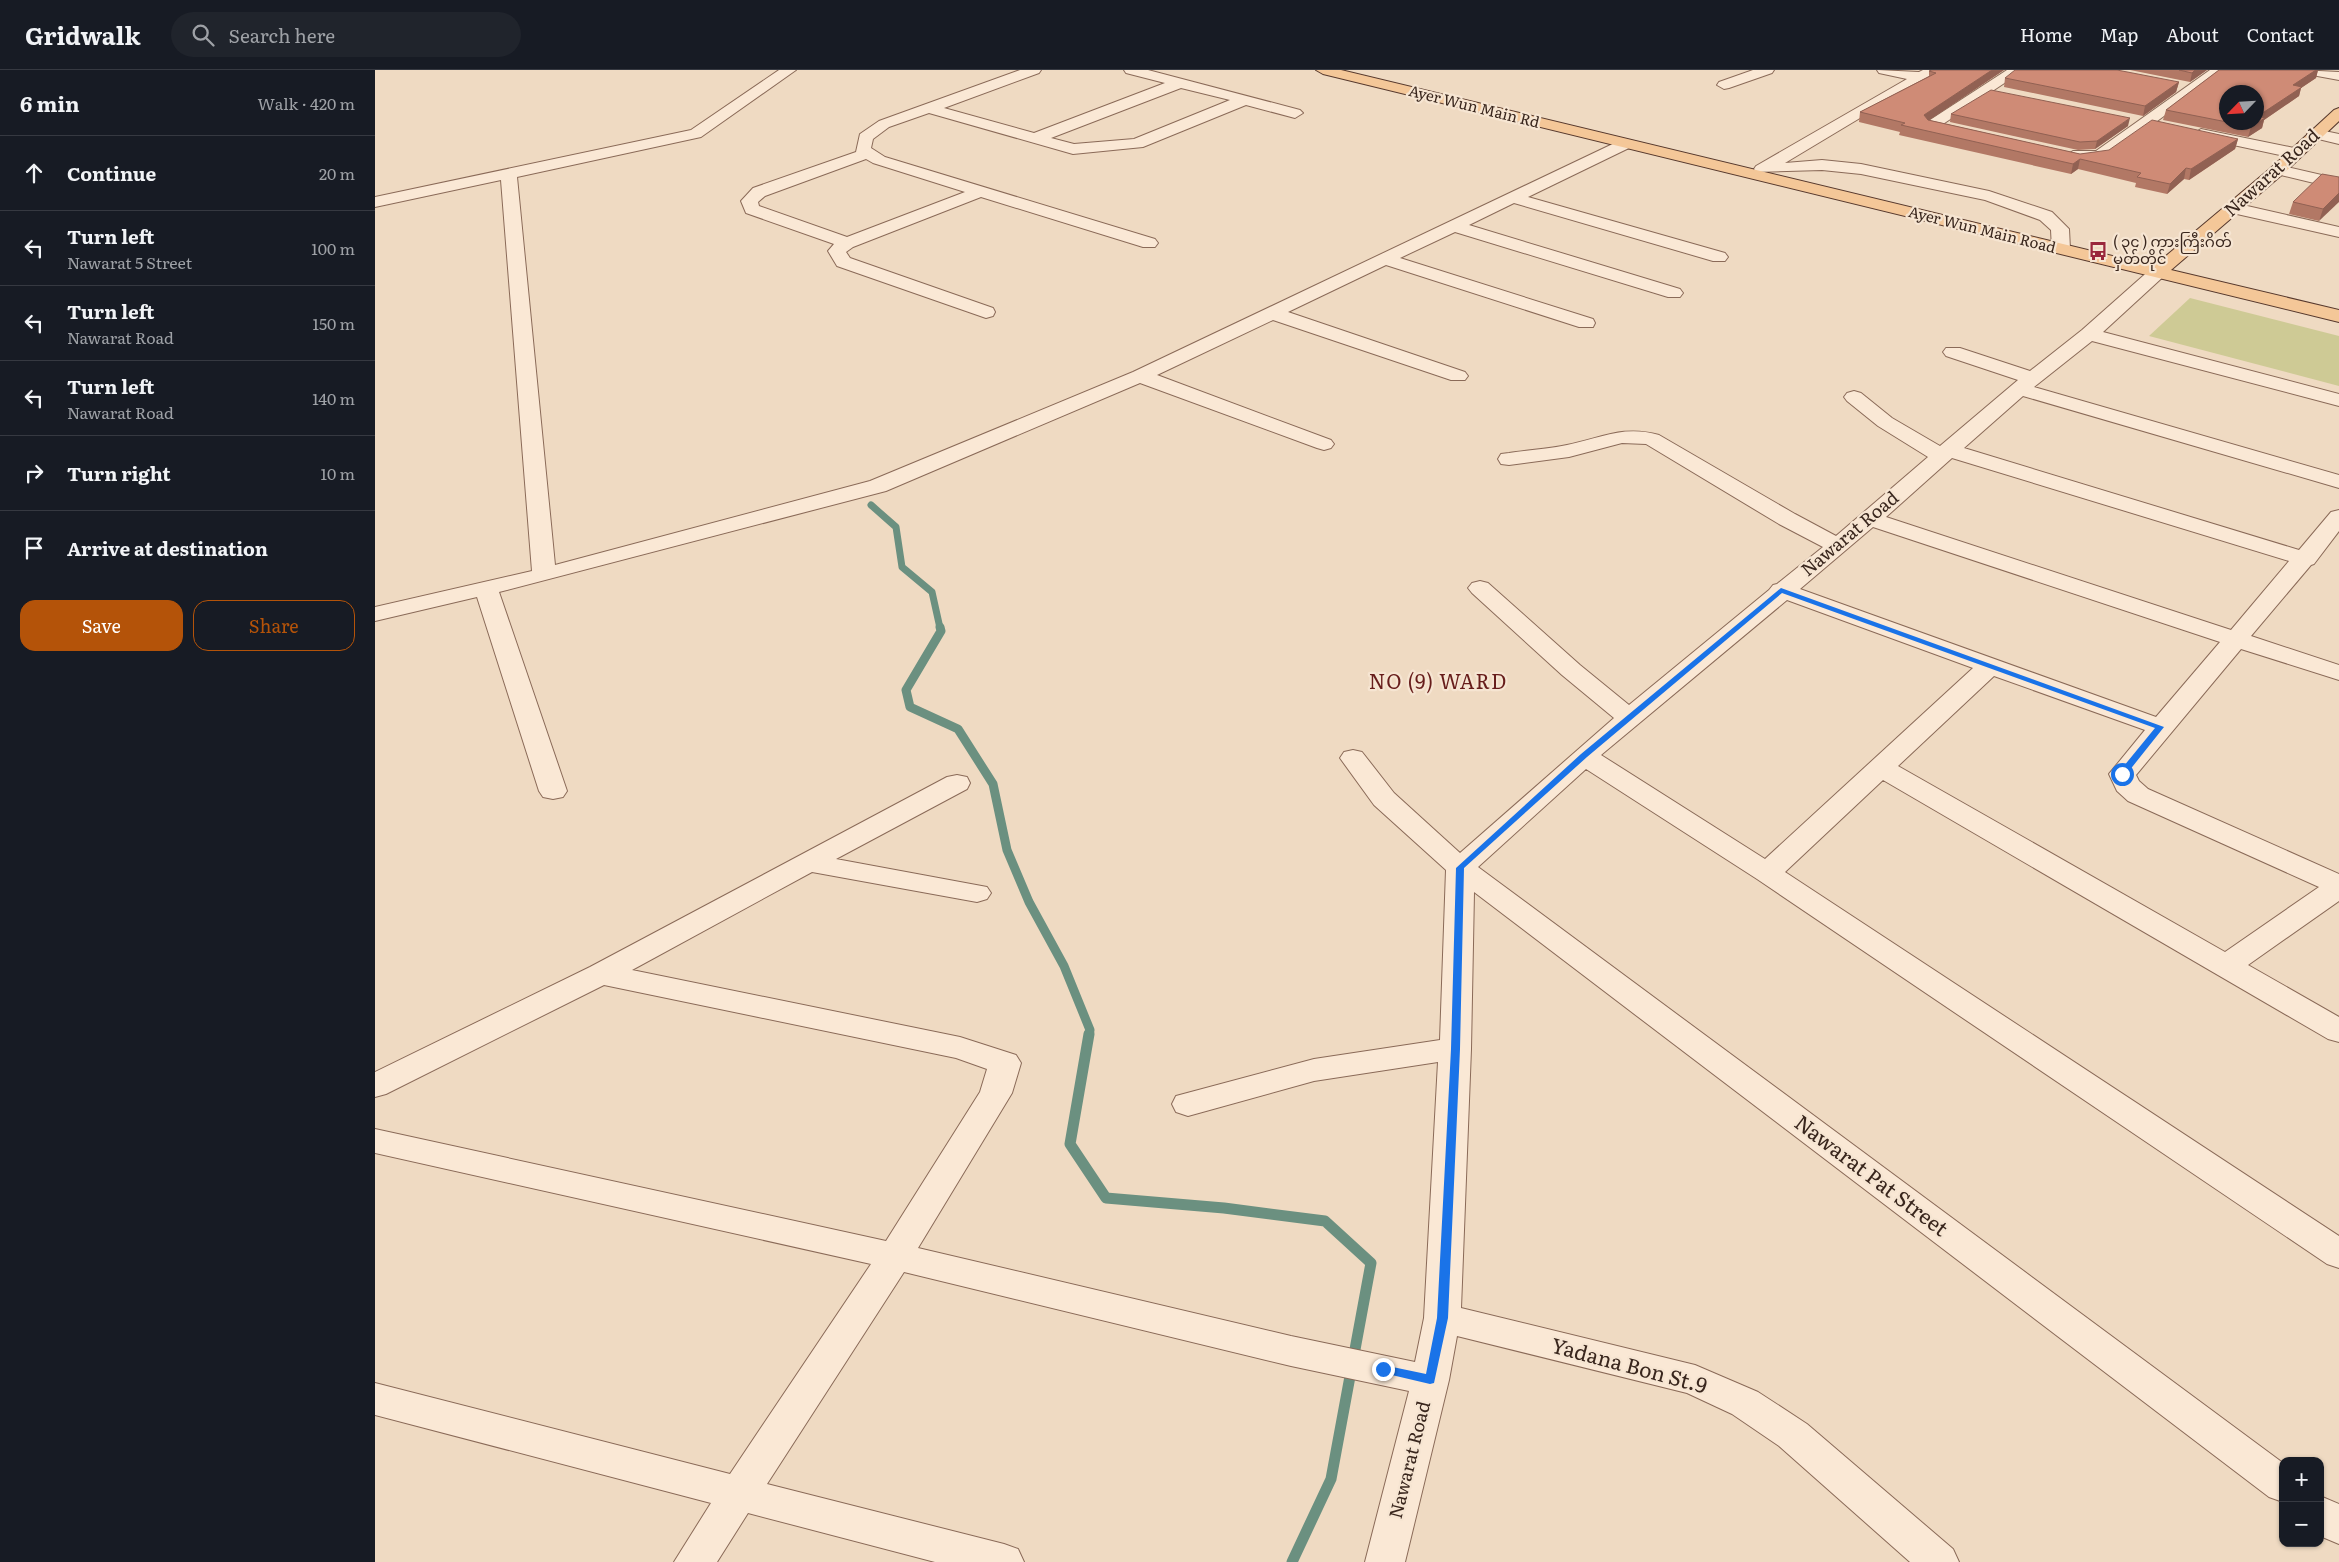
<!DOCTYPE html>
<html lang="en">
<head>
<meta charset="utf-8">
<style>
  :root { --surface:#171b24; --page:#20242c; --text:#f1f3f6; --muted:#9ea1a6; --line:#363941; --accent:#b45309 }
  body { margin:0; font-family:Literata,"Noto Sans Myanmar",serif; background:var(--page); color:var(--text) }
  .controls { position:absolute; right:15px; bottom:15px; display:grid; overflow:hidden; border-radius:10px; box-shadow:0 1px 4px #0004 }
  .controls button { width:45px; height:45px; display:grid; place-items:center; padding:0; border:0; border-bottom:1px solid var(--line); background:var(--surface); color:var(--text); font:25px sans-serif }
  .compass { position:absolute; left:1844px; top:15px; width:45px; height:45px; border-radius:50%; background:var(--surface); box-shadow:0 1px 4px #0004; rotate:245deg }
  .stop { position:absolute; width:15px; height:15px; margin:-11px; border:4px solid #1a73e8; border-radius:50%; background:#fff }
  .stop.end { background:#1a73e8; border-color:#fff; box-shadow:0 1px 5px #0008 }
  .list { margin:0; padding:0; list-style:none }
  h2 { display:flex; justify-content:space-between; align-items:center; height:65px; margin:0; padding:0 20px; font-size:21px }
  h2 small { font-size:16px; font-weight:400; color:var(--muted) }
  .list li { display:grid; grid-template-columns:32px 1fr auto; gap:15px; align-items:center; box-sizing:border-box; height:75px; padding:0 20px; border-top:1px solid var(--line) }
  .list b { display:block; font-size:19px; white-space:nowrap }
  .list p { margin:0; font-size:16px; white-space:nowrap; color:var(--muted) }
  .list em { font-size:16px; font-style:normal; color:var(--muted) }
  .actions { display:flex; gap:10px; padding:15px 20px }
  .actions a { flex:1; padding:11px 0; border:1px solid var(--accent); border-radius:15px; text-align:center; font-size:18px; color:var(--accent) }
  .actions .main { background:var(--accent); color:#fff }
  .icon { flex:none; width:28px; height:28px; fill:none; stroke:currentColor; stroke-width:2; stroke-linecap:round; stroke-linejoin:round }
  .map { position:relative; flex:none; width:1964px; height:1492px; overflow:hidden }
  header { display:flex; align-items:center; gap:30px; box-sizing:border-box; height:70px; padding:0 25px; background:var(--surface); border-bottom:1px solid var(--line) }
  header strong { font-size:24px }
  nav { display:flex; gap:28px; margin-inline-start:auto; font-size:18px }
  .search { width:350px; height:45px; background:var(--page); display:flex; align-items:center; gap:12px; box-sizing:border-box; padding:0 18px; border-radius:28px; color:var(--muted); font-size:19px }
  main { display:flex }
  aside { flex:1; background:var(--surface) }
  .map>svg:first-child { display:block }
  .green { fill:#ceca95 }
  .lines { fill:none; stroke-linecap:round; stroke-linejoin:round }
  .stream-far2 { stroke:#6b9080; stroke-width:7 }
  .stream-far1 { stroke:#6b9080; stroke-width:9 }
  .stream { stroke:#6b9080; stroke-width:11 }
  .minor-casing { stroke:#8a6a58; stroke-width:2 }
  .major-casing { stroke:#57392d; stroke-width:2 }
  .minor { fill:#fae8d5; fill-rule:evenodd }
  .major { fill:#f4c798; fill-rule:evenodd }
  .wall { fill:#b27865 }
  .shaded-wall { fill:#916153 }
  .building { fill:#cf8b76; stroke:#916153 }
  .route { fill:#1a73e8 }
  .labels { text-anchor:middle; stroke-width:4.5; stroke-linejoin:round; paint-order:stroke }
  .far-street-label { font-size:15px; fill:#39261d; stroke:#f6e5d2 }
  .far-poi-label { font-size:15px; fill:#39261d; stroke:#f6e5d2; text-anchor:start }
  .street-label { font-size:18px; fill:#39261d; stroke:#f6e5d2 }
  .quarter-label { font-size:20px; letter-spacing:1px; fill:#671d1b; stroke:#f6e5d2 }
  .near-street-label { font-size:21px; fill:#39261d; stroke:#f6e5d2 }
</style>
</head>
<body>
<header>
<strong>Gridwalk</strong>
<div class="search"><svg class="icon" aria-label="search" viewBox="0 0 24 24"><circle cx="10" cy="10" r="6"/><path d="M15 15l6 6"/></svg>Search here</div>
<nav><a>Home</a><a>Map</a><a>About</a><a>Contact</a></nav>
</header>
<main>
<aside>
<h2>6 min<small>Walk · 420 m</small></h2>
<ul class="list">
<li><svg class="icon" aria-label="ahead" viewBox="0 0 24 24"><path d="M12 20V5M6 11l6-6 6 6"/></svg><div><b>Continue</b></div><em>20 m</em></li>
<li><svg class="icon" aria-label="left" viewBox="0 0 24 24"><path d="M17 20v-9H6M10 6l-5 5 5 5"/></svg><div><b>Turn left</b><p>Nawarat 5 Street</p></div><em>100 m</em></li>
<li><svg class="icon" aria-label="left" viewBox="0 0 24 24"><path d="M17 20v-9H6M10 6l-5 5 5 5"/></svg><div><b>Turn left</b><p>Nawarat Road</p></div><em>150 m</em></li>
<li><svg class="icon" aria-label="left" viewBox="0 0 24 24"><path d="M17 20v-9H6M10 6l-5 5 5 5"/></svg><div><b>Turn left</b><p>Nawarat Road</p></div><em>140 m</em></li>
<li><svg class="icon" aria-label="right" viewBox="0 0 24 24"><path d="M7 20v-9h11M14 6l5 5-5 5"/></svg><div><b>Turn right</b></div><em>10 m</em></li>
<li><svg class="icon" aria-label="arrive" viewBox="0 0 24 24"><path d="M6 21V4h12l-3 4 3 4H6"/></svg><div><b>Arrive at destination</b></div></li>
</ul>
<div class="actions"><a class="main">Save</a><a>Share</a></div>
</aside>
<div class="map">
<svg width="1964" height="1492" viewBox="0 0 1964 1492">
  <rect width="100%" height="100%" fill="#efdac2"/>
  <!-- green -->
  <polygon class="green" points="1815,228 1964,266 1964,316 1774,266"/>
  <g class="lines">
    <!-- stream-far2 -->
    <polyline class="stream-far2" points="496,435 521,457 527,497 557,522 565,558"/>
    <!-- stream-far1 -->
    <polyline class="stream-far1" points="565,557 566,561 531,620 535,637 583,659 618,714 632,780 654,832 689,896 715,960 714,965"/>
    <!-- stream -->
    <polyline class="stream" points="714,964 695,1074 731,1128 849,1138 950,1151 996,1193 956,1409 917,1492"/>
    <!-- minor casing -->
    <g class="minor-casing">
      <g id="minor">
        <polygon points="404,0 421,0 326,67 142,107 180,495 495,411 758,302 1244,71 1250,69 1258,74 1256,77 1153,127 1350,183 1353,187 1350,191 1338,191 1139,133 1094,155 1305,219 1308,223 1305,227 1293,227 1080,162 1025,188 1218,249 1220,253 1218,257 1204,257 1011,195 913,242 1090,302 1093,306 1090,310 1076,310 898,250 782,305 956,370 959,374 956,378 949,380 942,378 765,313 511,421 124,522 192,721 188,727 178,729 168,727 164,721 102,527 0,551 0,537 157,501 126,110 0,137 0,127 316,60"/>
        <path d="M645,0h21l-2,3 -95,35 90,25 131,-50 -39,-10 -2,-3h24l152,40 3,3 -8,5 -49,-13 -103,42 -70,7 -144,-41 -40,14 -16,12 -2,9 14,9 270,82 3,4 -3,4h-12l-162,-50 -128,50 -7,5 4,6 143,50 2,4 -2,4 -7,2 -149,-52 -9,-15 6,-7 -88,-31 -5,-12 12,-13 103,-36 4,-18 19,-13zM806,18l49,12 -96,39 -60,5 -23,-6zM491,89l7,4 92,29 -118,45 -88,-31 -1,-4 7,-6z"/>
        <polygon points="1378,0 1399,0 1397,3 1354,18 1349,19 1342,15 1344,12"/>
        <polygon points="1502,0 1544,2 1548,0 1565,0 1410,93 1447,90 1486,94 1614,121 1677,142 1694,159 1695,179 1692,183 1680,183 1677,179 1676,160 1665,150 1610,130 1486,104 1447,100 1381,102 1379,99 1381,96 1532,9 1504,3"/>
        <polygon points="1632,0 1649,0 1562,58 1552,58 1549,55 1552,52"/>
        <polygon points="1835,0 1851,0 1731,89 1698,91 1690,86 1698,81 1721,81"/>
        <polygon points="1924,0 1964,2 1964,10 1926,3"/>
        <polygon points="1826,59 1919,78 1927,83 1919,88 1821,67 1818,64"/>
        <polygon points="1940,59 1964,64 1964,74 1935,67 1932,64"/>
        <polygon points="1903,95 1964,109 1964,119 1897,103 1895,100"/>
        <polygon points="1859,133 1964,157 1964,167 1853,142 1851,138 1853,134"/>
        <path d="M1783,197l6,1 3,4 -3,4 -61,56 236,62v12l-247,-65 -58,46 305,88v13l-316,-92 -59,52 335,102 32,-38 8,-2v21l-25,33 -3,1 -60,71 88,29v15l-98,-31 -105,126 3,6 9,8 191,85v27l-91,64 91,52v25l-11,-3 -445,-259 -98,92 554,364v32l-12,-4 -570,-385 -171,-110 -108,98 805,596v39l-14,-5 -795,-605 -3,157 -10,259 234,57 63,27 49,32 146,125 6,13h-49l-131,-116 -47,-32 -45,-21 -230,-57 -8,44 -44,182h-40l44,-171 -118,-25 -387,-94 -137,212 237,60 14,5 6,13h-89l-187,-49 -31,49h-43l37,-59 -336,-88v-32l355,91 141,-210 -496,-111v-24l511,112 94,-149 7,-23 -31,-11 -352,-73 -218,109 -11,3v-25l215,-105 357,-190 10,-2 10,2 3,6 -3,6 -131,70 151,28 4,6 -4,6 -10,3 -165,-30 -180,98 328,67 56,18 5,8 -9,30 -94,155 373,88 124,26 9,-44 14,-256 -124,19 -126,35 -12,-4 -4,-8 4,-8 138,-37 126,-19 6,-170 -72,-65 -34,-47 4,-6 9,-2 9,2 32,41 66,60 154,-135 -52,-43 -90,-82 -4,-5 4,-5 8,-2 8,2 92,82 49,40 140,-115 4,-5 4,-1 46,-37 -44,-23 -133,-80 -24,-1 -53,14 -60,8 -8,-1 -3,-5 3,-5 8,-1c19,-3 39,-4 58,-8 35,-7 56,-20 92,-10l136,79 41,22 92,-79 -50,-31 -31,-25 -3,-4 3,-4 7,-2 7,2 31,25 48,28 78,-66 -72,-24 -3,-4 3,-4h14l70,23 52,-41 70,-62zM1577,388l337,103 -58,69 -345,-113zM1498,457l347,115 -64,75 -356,-128zM1412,530l186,68 -208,191 -164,-104zM1619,606l151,54 -36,44 8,17 11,10 191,86 -94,65 -327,-186z"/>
        <polygon points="1945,1426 1964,1434 1964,1474 1945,1466"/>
      </g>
    </g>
    <!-- major casing -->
    <g class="major-casing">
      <polygon id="major" points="941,0 966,0 1779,196 1897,97 1959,40 1964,38 1964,51 1909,103 1796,200 1964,240 1964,252 948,4"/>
    </g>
    <!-- minor -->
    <use href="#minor" class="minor"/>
    <!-- major -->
    <use href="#major" class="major"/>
  </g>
  <!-- wall -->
  <g class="wall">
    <polygon points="1629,0 1554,50 1705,84 1863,69 1860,79 1814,110 1809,109 1792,124 1760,117 1761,113 1703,99 1696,104 1524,65 1525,62 1484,52 1485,42 1554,6 1554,1"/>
    <polygon points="1755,0 1832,0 1815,12"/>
    <polygon points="1844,0 1943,0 1941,8 1926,18 1924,26 1889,50 1887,58 1873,67 1788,50 1791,40"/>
    <polygon points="1630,8 1804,12 1801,22 1768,46 1629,17"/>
    <polygon points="1576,44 1753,56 1720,79 1703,80 1575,52"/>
    <polygon points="1964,107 1944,151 1914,144 1918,132"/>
  </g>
  <!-- shaded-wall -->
  <g class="shaded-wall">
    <polygon points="1617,0 1629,0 1547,55 1549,45"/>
    <polygon points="1820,0 1832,0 1815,12 1817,3"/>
    <polygon points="1941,0 1943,0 1941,8 1926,18 1924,26 1889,50 1887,58 1873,67 1876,57 1883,46 1918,15"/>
    <polygon points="1804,12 1801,22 1768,46 1770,36"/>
    <polygon points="1755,48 1753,56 1720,79 1722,71"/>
    <polygon points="1863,69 1860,79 1814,110 1816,99"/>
    <polygon points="1705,89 1703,99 1696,104 1698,94"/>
    <polygon points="1811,98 1809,109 1792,124 1795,114"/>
    <polygon points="1964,123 1964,132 1944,151 1948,139"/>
  </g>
  <!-- building -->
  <g class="building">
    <polygon points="1557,0 1617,0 1549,45 1553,50 1705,84 1734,80 1777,50 1863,69 1816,99 1811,98 1795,114 1762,107 1766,103 1705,89 1698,94 1526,55 1530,53 1485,42 1561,3 1554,1"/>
    <polygon points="1640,0 1742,0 1804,12 1770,36 1630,8"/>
    <polygon points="1804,0 1820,0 1817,3"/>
    <polygon points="1844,0 1941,0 1918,15 1927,17 1883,46 1890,48 1876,57 1853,52 1882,52 1882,22 1852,22 1852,52 1791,40"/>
    <polygon points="1616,20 1755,48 1722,71 1705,72 1576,44"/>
    <polygon points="1947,104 1964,107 1964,123 1948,139 1918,132"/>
  </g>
  <!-- route -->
  <polygon class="route" points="1406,518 1789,657 1750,706 1744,706 1744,702 1780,658 1407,523 1212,687 1089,798 1085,979 1073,1248 1059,1313 1055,1314 1004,1302 1004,1296 1008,1295 1051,1304 1062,1248 1076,979 1081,798 1206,684"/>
  <!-- icons -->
  <defs>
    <g id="bus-bare" transform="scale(1.5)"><path d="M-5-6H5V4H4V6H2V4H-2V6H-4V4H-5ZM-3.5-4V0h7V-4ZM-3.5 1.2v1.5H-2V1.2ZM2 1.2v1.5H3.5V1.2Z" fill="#9a273c" stroke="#f6e5d2" stroke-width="2.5" paint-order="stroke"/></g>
  </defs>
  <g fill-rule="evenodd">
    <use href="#bus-bare" x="1723" y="181"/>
  </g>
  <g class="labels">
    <!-- far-street labels -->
    <g class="far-street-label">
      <text transform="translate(1099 37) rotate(14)" y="5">Ayer Wun Main Rd</text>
      <text transform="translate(1607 160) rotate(14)" y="5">Ayer Wun Main Road</text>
    </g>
    <!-- far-poi labels -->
    <g class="far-poi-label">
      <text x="1738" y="177">( ၃၄ ) ကားကြီးဂိတ်<tspan x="1738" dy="17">မှတ်တိုင်</tspan></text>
    </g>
    <!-- street labels -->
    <g class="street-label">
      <text transform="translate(1897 103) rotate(-42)" y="6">Nawarat Road</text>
      <text transform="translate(1475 464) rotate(-40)" y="6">Nawarat Road</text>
      <text transform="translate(1035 1390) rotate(-76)" y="6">Nawarat Road</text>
    </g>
    <!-- quarter labels -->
    <g class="quarter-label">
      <text x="1063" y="619">NO (9) WARD</text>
    </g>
    <!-- near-street labels -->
    <g class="near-street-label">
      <text transform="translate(1496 1106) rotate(37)" y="7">Nawarat Pat Street</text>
      <text transform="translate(1254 1296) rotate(15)" y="7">Yadana Bon St.9</text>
    </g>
  </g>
</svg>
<div class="controls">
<button>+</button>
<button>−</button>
</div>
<svg class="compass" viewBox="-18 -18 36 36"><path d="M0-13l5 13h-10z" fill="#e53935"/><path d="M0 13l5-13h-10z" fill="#9ea1a6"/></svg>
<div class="stop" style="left:1747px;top:704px"></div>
<div class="stop end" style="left:1008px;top:1299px"></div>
</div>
</main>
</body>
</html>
